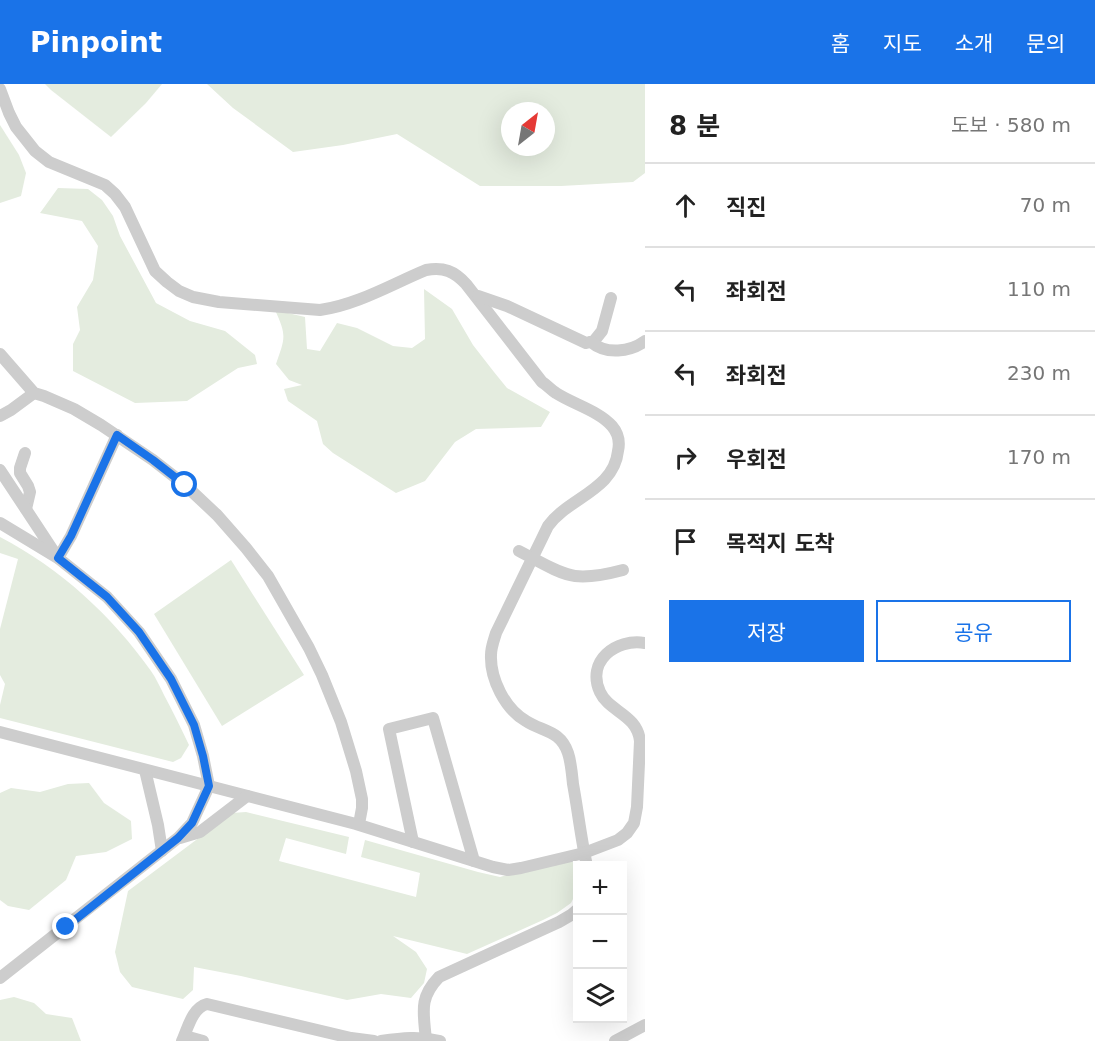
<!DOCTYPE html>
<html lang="ko">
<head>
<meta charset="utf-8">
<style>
  :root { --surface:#fff; --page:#f6f6f6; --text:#222; --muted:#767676; --line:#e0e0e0; --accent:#1a73e8 }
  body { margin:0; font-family:"DejaVu Sans","Noto Sans KR",sans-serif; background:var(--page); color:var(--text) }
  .controls { position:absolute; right:18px; bottom:18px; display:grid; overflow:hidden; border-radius:0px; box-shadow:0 6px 24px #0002 }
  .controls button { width:54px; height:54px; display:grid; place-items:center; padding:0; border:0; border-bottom:2px solid var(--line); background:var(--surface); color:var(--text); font:30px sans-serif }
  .compass { position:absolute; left:501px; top:18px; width:54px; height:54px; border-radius:50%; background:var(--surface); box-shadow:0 6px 24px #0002; rotate:31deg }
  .stop { position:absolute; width:18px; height:18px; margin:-14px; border:4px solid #1a73e8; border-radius:50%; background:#fff }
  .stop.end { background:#1a73e8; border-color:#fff; box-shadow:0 2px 6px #0008 }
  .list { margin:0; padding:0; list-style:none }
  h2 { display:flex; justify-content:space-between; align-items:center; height:78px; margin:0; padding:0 24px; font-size:26px }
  h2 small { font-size:20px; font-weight:400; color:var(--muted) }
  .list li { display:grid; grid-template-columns:39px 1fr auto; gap:18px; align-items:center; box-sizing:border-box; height:84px; padding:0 24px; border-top:2px solid var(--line) }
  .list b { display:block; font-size:22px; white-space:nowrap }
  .list em { font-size:20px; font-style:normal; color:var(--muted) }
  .actions { display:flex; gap:12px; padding:18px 24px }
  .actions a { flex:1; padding:14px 0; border:2px solid var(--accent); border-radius:0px; text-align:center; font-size:21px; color:var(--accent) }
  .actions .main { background:var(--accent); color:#fff }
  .icon { flex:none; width:33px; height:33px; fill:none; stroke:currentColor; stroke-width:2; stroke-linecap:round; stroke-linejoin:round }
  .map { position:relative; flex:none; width:645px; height:957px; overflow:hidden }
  header { display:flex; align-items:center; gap:36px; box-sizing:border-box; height:84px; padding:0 30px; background:var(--accent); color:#fff }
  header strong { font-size:28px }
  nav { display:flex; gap:33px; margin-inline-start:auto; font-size:21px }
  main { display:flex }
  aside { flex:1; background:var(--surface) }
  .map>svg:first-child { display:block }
  .green { fill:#e4ecdf; fill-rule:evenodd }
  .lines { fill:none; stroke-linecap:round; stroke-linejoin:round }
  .minor { stroke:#cdcdcd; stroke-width:12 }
  .route { stroke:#1a73e8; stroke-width:8 }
</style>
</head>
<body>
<header>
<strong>Pinpoint</strong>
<nav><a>홈</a><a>지도</a><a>소개</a><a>문의</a></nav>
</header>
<main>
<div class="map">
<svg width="645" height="957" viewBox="0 0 645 957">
  <rect width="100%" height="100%" fill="#fff"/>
  <!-- green -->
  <g class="green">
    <polygon points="45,0 162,0 146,19 111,53 51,6"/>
    <path d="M207,0h438v89l-12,9 -72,4h-81l-83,-52 -54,11 -50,7 -60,-44zM510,27h36v36h-36z"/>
    <polygon points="0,41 19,71 26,89 21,112 0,119"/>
    <polygon points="58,104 88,105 102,116 113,132 120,152 156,219 190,237 225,247 255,271 257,280 238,284 187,317 135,319 73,287 73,260 80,246 77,223 93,196 98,162 82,137 40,129"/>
    <path d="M424,205l28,20 21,36 21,27 13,16 43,24 -9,15 -65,2 -21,13 -30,39 -29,12 -63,-40 -10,-9 -6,-23 -29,-20 -4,-12 18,-4 -13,-5 -13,-16c9,-26 11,-28 -1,-54l30,7 2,32 13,2 17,-28 20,5 36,18 19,2 13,-9z"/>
    <path d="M0,453c60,31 112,79 151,134 5,7 9,16 13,24 9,17 17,33 25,50l-8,13 -8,4 -173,-44v-13l5,-21 -5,-9v-46l18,-70 -18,-6z"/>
    <polygon points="231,476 304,591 222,642 154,530"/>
    <polygon points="89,699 104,719 131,737 132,755 106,768 76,772 66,796 29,826 8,822 0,816 0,709 11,704 40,708 68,700"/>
    <polygon points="246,728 349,753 346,770 286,754 279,777 416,813 420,789 361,773 365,756 478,788 500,793 530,784 570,777 575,779 578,781 577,807 571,819 557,829 543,836 467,870 393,852 416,868 427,885 424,899 411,914 381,910 347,916 241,892 194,883 193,906 183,915 132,903 120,888 115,868 128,807 232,729"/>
    <polygon points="14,913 34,919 46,930 72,934 81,957 0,957 0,916"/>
  </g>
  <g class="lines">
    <!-- minor -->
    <g class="minor">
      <path d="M0,5l9,24 7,14 19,24 14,11 56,23 10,9 10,13 30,64 12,11 12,9 14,6 26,5 101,8c37,-5 72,-26 106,-40 18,-3 28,1 40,14l76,98c5,3 9,8 14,11 17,11 43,18 56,33 6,7 8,16 6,25 -4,39 -50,47 -70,75l-52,107c-2,7 -5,14 -5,22 -1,24 14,54 35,66 17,11 34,9 42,32 3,9 4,21 5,31 5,27 8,55 14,82"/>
      <polyline points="478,212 507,222 586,259 594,257 602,247 611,214"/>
      <path d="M591,258c15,13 39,10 54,-1"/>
      <polyline points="0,270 34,309 44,312 74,325 101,341 153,376 185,401 217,431 246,464 268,492 309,564 322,591 341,638 356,687 362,715 362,724 359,740"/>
      <polyline points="0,332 11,326 34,309"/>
      <polyline points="25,369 20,384 20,389 28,402 30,408 26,425"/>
      <polyline points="0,386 58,474 71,452 117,351"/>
      <polyline points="0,439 58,474 107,513 139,548 171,595 194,641 203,672 209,702 192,739 178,754 0,894"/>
      <path d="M519,467c16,8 39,23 56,25 16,2 33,-2 48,-6"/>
      <path d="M0,648l356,92 137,43 15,3 13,-2 63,-15 34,-13 9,-7 7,-10 3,-16 3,-66c-3,-27 -31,-29 -40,-49 -14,-31 16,-54 45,-49"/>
      <polyline points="145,686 158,741 162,767"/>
      <polyline points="180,754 200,748 247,712"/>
      <polyline points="413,758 389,645 433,634 474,777"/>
      <polyline points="185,952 203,957"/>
      <path d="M182,957c6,-13 10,-33 25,-37l144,34 23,3"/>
      <path d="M381,957c21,-3 38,-5 59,0"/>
      <path d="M426,957c-2,-28 -8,-42 13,-64l120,-55 12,-7 7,-6"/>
      <polyline points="615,957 645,941"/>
    </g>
  </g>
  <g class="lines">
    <!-- route -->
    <polyline class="route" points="66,843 178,754 192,739 209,702 203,672 194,641 171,595 139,548 107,513 58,474 71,452 117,351 153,376 185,401"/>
  </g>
</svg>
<div class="controls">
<button>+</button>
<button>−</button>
<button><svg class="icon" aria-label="layers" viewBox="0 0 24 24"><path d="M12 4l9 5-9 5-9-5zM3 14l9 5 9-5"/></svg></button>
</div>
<svg class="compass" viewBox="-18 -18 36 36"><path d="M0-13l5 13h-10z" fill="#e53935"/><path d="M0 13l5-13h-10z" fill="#767676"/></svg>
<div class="stop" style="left:185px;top:401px"></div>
<div class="stop end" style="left:66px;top:843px"></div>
</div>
<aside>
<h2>8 분<small>도보 · 580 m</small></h2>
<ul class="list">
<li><svg class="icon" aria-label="ahead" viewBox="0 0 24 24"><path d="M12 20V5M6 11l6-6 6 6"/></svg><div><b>직진</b></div><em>70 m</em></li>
<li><svg class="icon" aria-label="left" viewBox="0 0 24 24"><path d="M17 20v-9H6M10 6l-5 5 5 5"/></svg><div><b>좌회전</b></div><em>110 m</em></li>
<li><svg class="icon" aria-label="left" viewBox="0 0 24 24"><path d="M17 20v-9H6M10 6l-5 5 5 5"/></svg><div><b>좌회전</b></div><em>230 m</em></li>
<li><svg class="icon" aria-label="right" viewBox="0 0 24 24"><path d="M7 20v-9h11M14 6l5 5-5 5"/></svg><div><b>우회전</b></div><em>170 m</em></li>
<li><svg class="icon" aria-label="arrive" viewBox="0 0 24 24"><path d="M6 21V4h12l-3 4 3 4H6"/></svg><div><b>목적지 도착</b></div></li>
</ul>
<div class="actions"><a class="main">저장</a><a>공유</a></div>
</aside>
</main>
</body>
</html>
